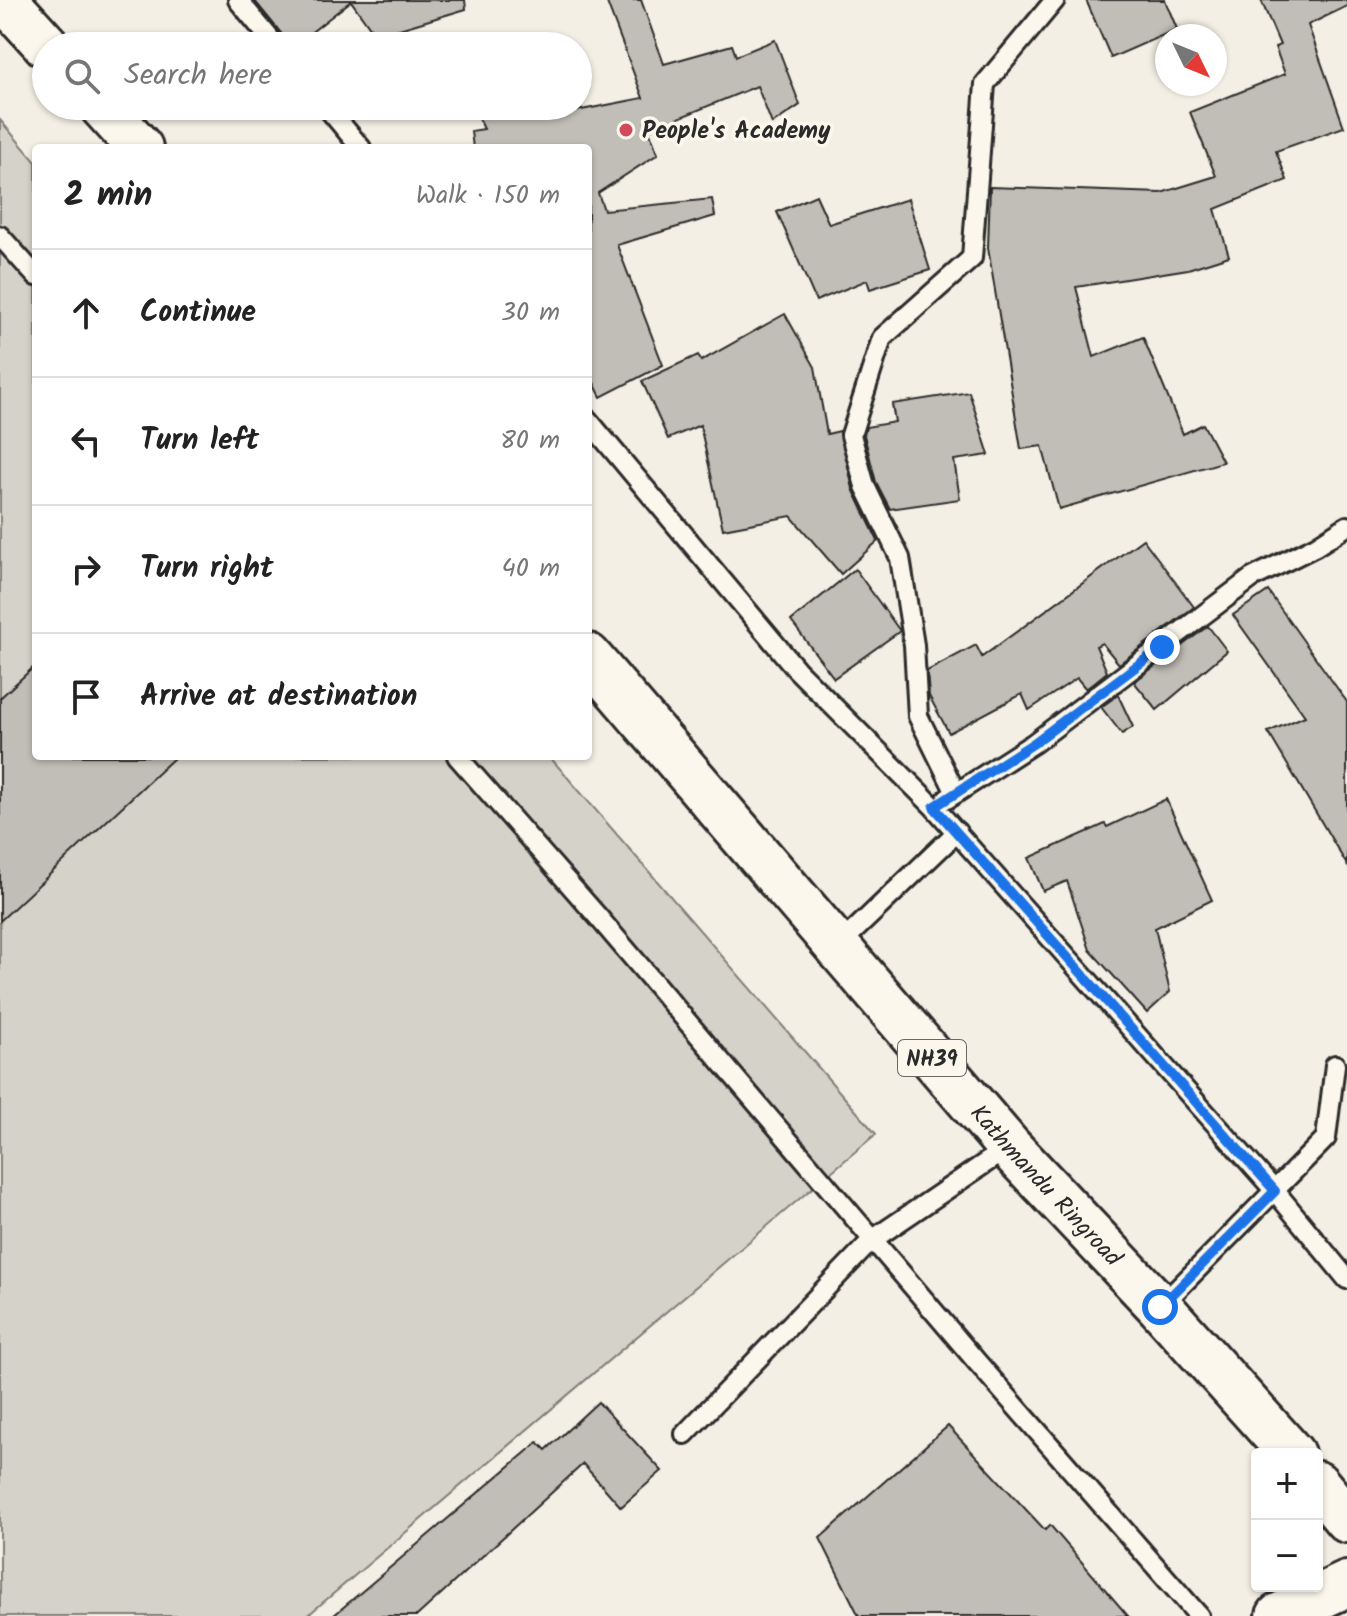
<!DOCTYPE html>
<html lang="en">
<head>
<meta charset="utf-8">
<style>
  :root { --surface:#fff; --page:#f2f2f2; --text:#222; --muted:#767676; --line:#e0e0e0 }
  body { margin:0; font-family:Kalam,sans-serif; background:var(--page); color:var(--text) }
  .controls { position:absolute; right:24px; bottom:24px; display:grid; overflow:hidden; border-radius:8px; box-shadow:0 2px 6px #0004 }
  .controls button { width:72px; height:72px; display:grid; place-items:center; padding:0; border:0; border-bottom:2px solid var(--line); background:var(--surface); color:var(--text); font:40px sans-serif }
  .compass { position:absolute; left:1155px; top:24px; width:72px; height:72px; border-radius:50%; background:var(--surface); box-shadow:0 2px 6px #0004; rotate:133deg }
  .stop { position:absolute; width:24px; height:24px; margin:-18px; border:6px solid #1a73e8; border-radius:50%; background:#fff }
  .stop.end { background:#1a73e8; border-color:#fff; box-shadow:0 2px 8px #0008 }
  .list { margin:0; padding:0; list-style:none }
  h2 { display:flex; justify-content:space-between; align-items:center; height:104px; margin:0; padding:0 32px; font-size:34px }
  h2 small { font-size:26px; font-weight:400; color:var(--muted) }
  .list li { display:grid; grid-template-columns:52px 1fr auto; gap:24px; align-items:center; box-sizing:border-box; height:128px; padding:0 32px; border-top:2px solid var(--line) }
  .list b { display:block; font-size:30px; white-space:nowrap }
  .list em { font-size:26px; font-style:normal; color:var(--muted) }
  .icon { flex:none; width:44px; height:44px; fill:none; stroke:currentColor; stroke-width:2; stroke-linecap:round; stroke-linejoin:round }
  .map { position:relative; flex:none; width:1347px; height:1616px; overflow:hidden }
  .search { position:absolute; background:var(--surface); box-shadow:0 2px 6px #0004; left:32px; top:32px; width:560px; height:88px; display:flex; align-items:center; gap:20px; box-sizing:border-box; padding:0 28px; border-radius:44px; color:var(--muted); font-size:30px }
  .panel { position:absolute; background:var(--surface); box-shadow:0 2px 6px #0004; left:32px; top:144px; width:560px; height:616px; border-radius:8px }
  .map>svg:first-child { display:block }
  .green { fill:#d5d2c9; stroke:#807e7a; stroke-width:2 }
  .building { fill:#c0beb6; stroke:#2b2b2b; stroke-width:2 }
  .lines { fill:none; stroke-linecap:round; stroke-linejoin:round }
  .service-casing { stroke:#2b2b2b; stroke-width:24 }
  .secondary-casing { stroke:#2b2b2b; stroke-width:50 }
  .trunk-casing { stroke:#2b2b2b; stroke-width:50 }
  .service { stroke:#fbf7ec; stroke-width:18 }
  .secondary { stroke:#fbf7ec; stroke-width:44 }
  .trunk { stroke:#fbf7ec; stroke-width:44 }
  .route { stroke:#1a73e8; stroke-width:10 }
  .poi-dot { fill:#d1495b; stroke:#fbf7ec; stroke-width:3 }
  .labels { text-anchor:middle; stroke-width:7; stroke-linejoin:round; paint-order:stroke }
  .shield { fill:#fbf7ec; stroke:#696865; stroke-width:2 }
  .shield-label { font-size:22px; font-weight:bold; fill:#2b2b2b }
  .poi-label { font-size:24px; font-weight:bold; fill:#2b2b2b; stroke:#fbf7ec; text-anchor:start }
  .street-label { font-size:24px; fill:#2b2b2b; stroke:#fbf7ec }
</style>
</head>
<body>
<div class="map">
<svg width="1347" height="1616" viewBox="0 0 1347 1616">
  <rect width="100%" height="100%" fill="#f3efe4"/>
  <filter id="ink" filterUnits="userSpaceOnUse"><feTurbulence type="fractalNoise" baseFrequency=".0125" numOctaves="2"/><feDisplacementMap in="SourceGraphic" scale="16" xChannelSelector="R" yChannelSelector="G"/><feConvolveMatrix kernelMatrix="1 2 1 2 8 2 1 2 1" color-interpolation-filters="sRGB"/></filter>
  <g filter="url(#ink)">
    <!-- green -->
    <polygon class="green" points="0,120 36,162 36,756 549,756 876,1134 307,1616 0,1616"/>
    <!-- building -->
    <g class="building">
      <polygon points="254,0 465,0 466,9 376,36 351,1 294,46 288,46 285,38"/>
      <polygon points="606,0 641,0 664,64 732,45 736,56 775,40 800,105 772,124 757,86 649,130 658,154 598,193 604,210 712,199 715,216 617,245 663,365 601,397 588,371 588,148 473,148 471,131 484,129 473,106 529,106 535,119 643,98"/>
      <polygon points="1086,0 1165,0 1177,29 1111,58"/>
      <polygon points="1261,0 1347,0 1347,6 1308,25 1344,127 1276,151 1287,180 1215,209 1229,256 1188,269 1076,287 1094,357 1143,337 1183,434 1203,424 1223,462 1059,509 1042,446 1021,449 988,248 990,187 1161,193 1216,176 1190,112 1285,74 1275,47 1280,45"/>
      <polygon points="816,195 829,224 908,199 930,270 870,289 867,280 816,301 777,212"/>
      <polygon points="785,314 815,367 827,434 840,431 853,489 878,541 841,574 791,516 723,529 700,425 668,439 642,381 698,355 701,361"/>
      <polygon points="969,392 989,455 954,460 960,499 890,509 876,482 864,435 866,427 895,422 892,404"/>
      <polygon points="1143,539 1194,607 1119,664 1102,643 1096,646 1107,672 1086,689 1077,678 1029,710 1022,694 949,733 929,696 927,671 976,645 982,657"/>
      <polygon points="855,569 900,631 834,678 791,621"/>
      <polygon points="1268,591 1347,702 1347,865 1268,732 1305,716 1233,615"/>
      <polygon points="1208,626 1227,651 1157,710 1134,682"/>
      <polygon points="36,665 36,756 176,756 0,921 0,698"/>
      <polygon points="1118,695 1133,727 1122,734 1101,707"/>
      <polygon points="1166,799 1212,900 1155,928 1170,992 1147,1013 1090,950 1067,881 1043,891 1029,858 1105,824 1107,827"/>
      <polygon points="598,1402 662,1471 621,1507 583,1464 417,1616 333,1616 538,1442 546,1450"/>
      <polygon points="948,1426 1045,1530 1050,1525 1128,1616 859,1616 820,1538"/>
    </g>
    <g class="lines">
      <!-- service casing -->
      <g class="service-casing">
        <g id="service">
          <polyline points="238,0 276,46"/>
          <polyline points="326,106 361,148"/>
          <polyline points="0,236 36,276"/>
          <polyline points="588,420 797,670 934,807 1275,1191 1347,1279"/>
          <polyline points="457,756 599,918 977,1362 1199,1616"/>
          <polyline points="956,793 918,716 914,645 900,558 865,486 851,435 882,338 972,258 985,84 1055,0"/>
          <polyline points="947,799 1034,743 1252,578 1316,546 1347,526"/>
          <polyline points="837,947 957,832"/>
          <polyline points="1160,1307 1326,1138 1335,1065"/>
          <polyline points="685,1434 872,1240 1009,1147"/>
        </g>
      </g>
      <!-- secondary casing -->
      <g class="secondary-casing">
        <polyline id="secondary" points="1279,1616 1347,1584"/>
      </g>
      <!-- trunk casing -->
      <g class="trunk-casing">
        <g id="trunk">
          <polyline points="5,0 47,46"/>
          <polyline points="102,106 140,148"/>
          <path id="s1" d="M588,656l421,491 151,160 132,147"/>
          <polyline points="1317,1484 1347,1520"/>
        </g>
      </g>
      <!-- service -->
      <use href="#service" class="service"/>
      <!-- secondary -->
      <use href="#secondary" class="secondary"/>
      <!-- trunk -->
      <use href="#trunk" class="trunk"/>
    </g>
  </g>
  <g class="lines" filter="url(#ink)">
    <!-- route -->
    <polyline class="route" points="1160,1307 1275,1191 934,807 1034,743 1162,647"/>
  </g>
  <!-- markers -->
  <circle class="poi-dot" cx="626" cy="130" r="8"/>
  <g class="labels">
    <!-- shield labels -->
    <rect class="shield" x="898" y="1040" width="68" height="36" rx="6"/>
    <g class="shield-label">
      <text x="932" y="1066">NH39</text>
    </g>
    <!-- poi labels -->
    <g class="poi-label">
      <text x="642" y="138">People's Academy</text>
    </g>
    <!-- street labels -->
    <g class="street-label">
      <text dy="8" stroke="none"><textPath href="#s1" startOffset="700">Kathmandu Ringroad</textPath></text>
    </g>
  </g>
</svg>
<div class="controls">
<button>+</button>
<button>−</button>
</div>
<svg class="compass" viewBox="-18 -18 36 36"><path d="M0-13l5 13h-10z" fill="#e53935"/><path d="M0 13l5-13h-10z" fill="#767676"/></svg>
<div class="stop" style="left:1160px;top:1307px"></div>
<div class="stop end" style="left:1162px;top:647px"></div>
<div class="search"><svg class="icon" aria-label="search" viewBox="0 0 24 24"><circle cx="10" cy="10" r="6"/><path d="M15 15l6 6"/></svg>Search here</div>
<section class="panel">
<h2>2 min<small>Walk · 150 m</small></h2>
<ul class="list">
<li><svg class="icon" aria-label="ahead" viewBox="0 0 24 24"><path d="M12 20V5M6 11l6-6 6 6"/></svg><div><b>Continue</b></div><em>30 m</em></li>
<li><svg class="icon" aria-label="left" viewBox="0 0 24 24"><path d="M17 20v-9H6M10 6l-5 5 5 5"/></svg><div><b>Turn left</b></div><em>80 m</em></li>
<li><svg class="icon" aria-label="right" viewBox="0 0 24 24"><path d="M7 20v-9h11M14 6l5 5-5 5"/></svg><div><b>Turn right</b></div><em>40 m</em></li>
<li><svg class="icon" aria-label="arrive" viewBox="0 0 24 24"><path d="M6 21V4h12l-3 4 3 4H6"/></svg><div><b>Arrive at destination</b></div></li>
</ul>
</section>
</div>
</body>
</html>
